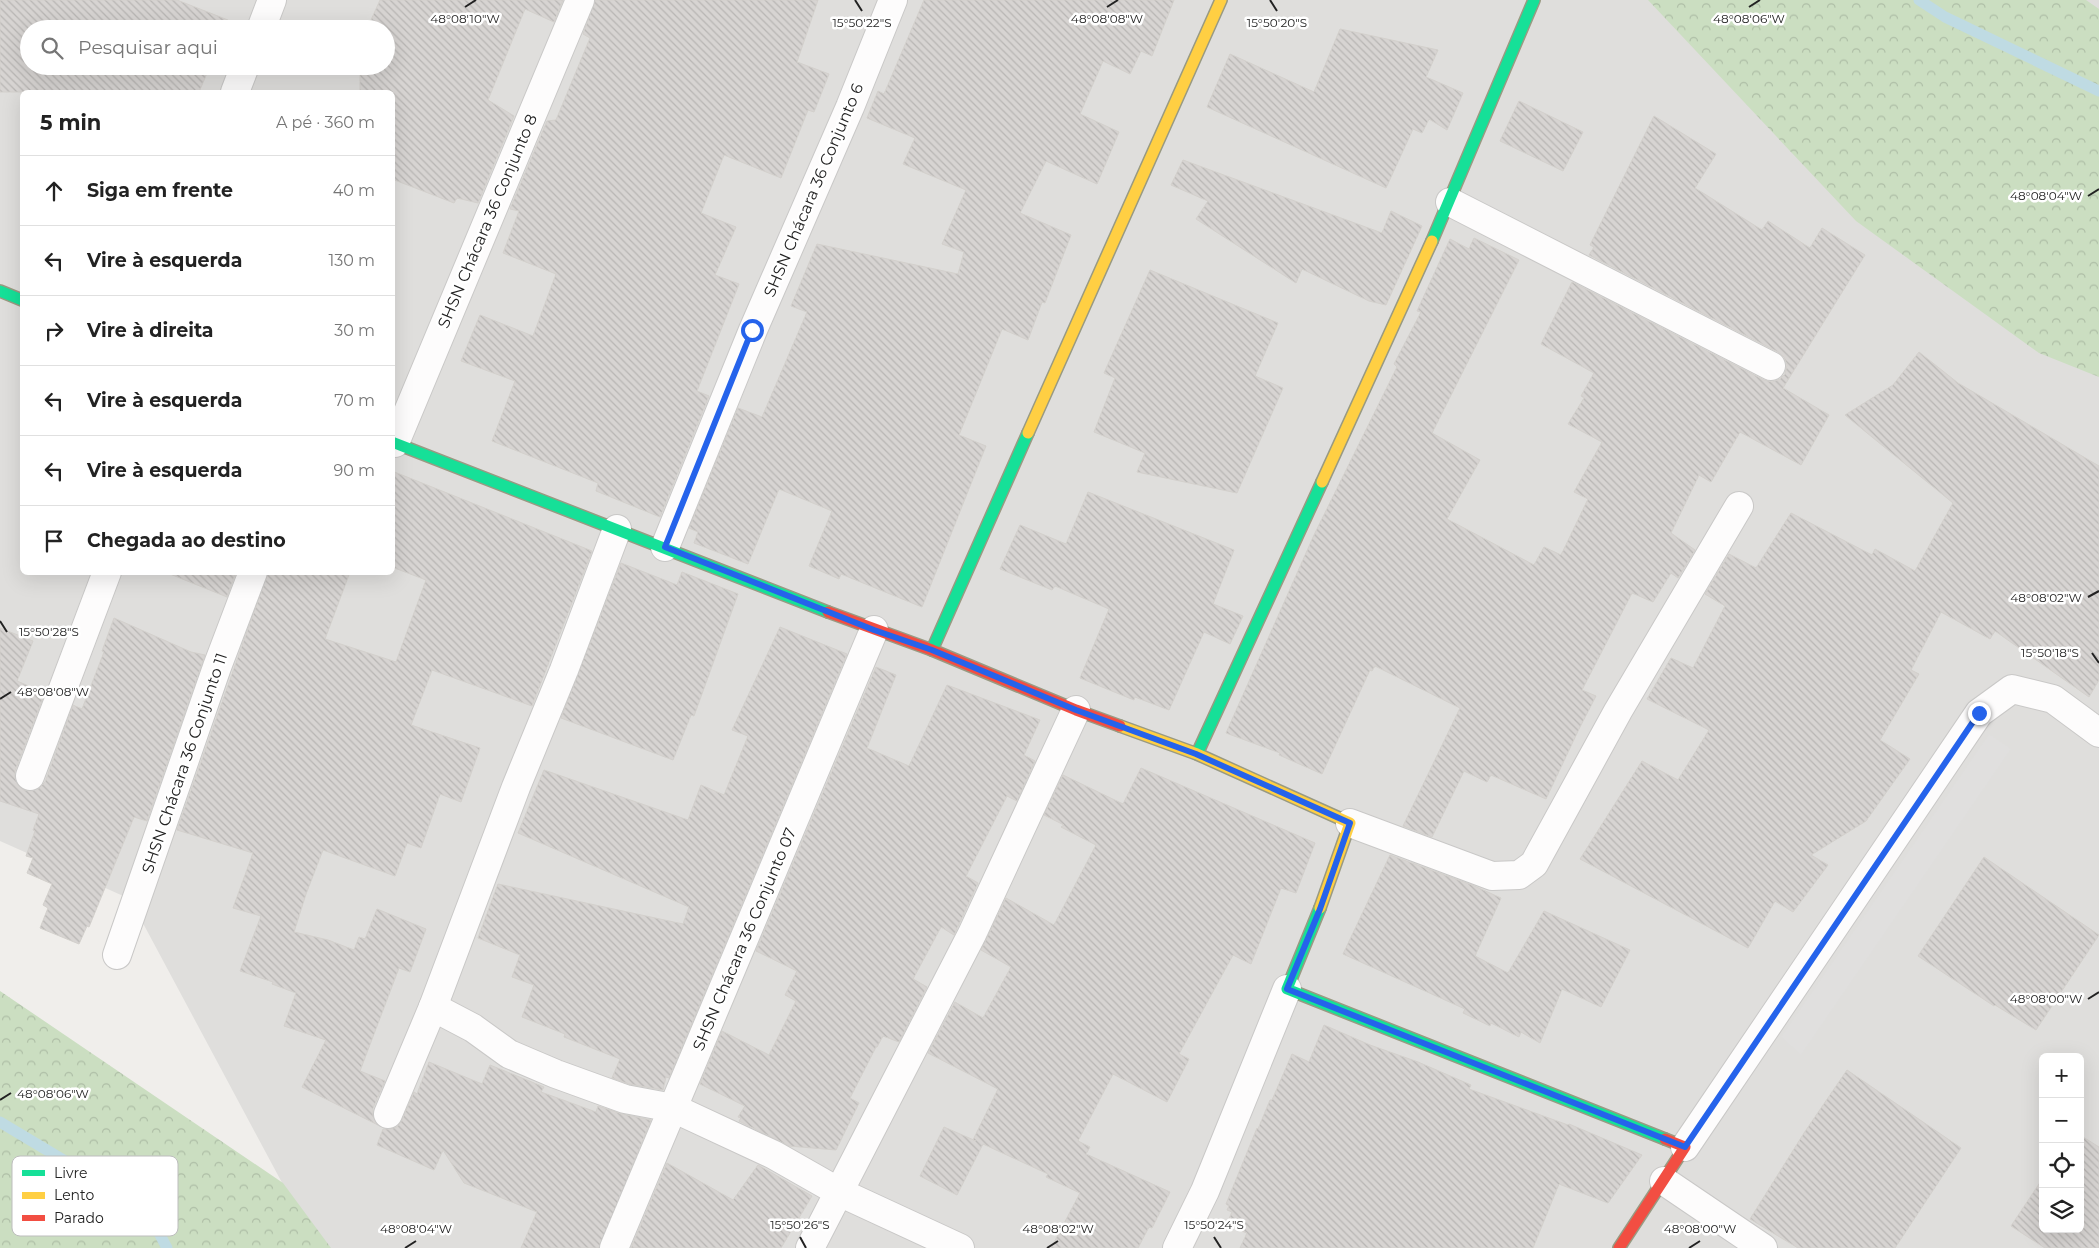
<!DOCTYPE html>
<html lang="pt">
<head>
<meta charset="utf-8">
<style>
  :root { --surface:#fff; --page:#f2f2f2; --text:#222; --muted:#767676; --line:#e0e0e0 }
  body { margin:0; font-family:Montserrat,sans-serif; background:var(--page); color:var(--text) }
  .controls { position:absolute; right:15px; bottom:15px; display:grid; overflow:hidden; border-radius:8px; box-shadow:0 5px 20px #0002 }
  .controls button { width:45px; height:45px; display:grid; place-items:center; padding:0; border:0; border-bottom:1px solid var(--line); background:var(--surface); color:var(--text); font:25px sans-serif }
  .stop { position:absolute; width:15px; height:15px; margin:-11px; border:4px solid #2563eb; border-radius:50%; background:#fff }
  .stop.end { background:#2563eb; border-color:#fff; box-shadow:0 1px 5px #0008 }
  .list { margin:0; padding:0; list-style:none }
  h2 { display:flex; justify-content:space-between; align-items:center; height:65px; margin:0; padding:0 20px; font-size:21px }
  h2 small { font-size:16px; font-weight:400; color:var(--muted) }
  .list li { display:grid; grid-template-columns:32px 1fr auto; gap:15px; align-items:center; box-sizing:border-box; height:70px; padding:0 20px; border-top:1px solid var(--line) }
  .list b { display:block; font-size:19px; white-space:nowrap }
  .list em { font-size:16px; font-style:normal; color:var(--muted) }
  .icon { flex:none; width:28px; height:28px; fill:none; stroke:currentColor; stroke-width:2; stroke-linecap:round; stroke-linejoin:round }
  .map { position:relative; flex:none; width:2099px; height:1248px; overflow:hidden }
  .search { position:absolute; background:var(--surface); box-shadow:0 5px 20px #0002; left:20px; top:20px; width:375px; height:55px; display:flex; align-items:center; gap:12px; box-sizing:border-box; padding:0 18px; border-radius:28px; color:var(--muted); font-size:19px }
  .panel { position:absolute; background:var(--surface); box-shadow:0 5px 20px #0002; left:20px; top:90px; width:375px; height:485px; border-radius:8px }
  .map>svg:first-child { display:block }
  .residential { fill:#dfdedc; fill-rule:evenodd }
  .forest { fill:url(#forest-crowns) }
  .parking { fill:#e0dfde }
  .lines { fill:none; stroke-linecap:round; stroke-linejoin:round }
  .stream { stroke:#bfdbe3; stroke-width:11 }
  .building { fill:url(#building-back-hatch); stroke:#d3d0cc }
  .street-casing { stroke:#c9c8c7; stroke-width:30 }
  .fast-casing { stroke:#999a82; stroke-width:14 }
  .slow-casing { stroke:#999a82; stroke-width:14 }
  .jam-casing { stroke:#999a82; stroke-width:14 }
  .street { stroke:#fdfcfc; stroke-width:28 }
  .fast { stroke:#16e098; stroke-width:11 }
  .slow { stroke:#ffcf43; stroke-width:11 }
  .jam { stroke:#f24e42; stroke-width:11 }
  .route { stroke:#2563eb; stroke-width:6 }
  .ticks { fill:none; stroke:#222; stroke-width:2 }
  .labels { text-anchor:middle; stroke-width:5; stroke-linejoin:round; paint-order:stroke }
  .street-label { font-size:16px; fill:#222; stroke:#fff }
  .key { fill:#fff; stroke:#bdbdbd; stroke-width:1 }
  .key-label { font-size:14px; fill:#222 }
  .ticks-label { font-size:12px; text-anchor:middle; fill:#222; stroke:#fff; stroke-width:5; stroke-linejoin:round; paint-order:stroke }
</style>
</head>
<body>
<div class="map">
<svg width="2099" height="1248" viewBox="0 0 2099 1248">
  <defs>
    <pattern id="forest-crowns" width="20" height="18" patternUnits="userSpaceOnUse" patternTransform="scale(1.25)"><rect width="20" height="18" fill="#cbdec1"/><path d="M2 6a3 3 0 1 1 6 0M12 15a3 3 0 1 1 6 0" fill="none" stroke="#aebea6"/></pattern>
    <pattern id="building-back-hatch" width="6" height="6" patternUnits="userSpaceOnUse" patternTransform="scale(1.25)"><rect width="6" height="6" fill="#d7d4d2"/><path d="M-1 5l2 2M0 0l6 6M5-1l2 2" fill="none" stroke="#b8b6b4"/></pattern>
  </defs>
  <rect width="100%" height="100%" fill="#f0eeeb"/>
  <!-- residential -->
  <path class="residential" d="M0,0h2099v1248h-1782l-187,-349 -130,-58zM29,29h357v37h-357zM22,92h370v480h-370zM2043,1057h37v172h-37z"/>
  <!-- forest -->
  <g class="forest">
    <polygon points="1648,0 2086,0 2099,9 2099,377 2039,353 1856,221"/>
    <polygon points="0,991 283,1183 331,1248 0,1248"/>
  </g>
  <!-- parking -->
  <polygon class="parking" points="1989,734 2011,749 1801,1055 1781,1037"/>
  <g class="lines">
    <!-- stream -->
    <g class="stream">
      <polyline points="1919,0 1945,17 2099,91"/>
      <polyline points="0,1122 147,1210 167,1248"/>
    </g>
  </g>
  <!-- building -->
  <g class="building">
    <polygon points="0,0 177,0 228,20 224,29 29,29 29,66 210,66 199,92 0,92"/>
    <polygon points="380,0 563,0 554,22 525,9 488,100 514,116 478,203 457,198 454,203 392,179 392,92 360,92 360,66 386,66 386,29 367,29"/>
    <polygon points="595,0 818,0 797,62 829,74 814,112 808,110 781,178 724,155 701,213 736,227 715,275 739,284 697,391 709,396 660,517 596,491 598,483 492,441 515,381 461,361 480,315 533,336 556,274 503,253 519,211 510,209 547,121 556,120 590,38 583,34"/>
    <polygon points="924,0 1174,0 1152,56 1141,51 1130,74 1103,61 1080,114 1119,132 1097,184 1046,161 1020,213 1071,235 1045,303 1042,302 1028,340 1002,329 959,435 986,446 922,607 841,574 839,579 809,566 832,511 779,489 748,564 694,543 698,532 689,528 738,408 762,417 807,312 791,306 817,244 958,274 964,252 942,244 966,190 903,164 915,138 867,118 878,91 884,94"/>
    <polygon points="1340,29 1438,50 1426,77 1463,93 1447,130 1429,119 1422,133 1413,129 1386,188 1207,107 1230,54 1314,92"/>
    <polygon points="1519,101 1583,132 1563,171 1500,141"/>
    <polygon points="1654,116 1716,154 1695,188 1762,230 1768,221 1810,248 1822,228 1865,255 1783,388 1829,415 1801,465 1740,432 1711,482 1699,475 1671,533 1695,550 1678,578 1671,573 1653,602 1632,593 1582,690 1596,696 1579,729 1546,799 1491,775 1487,782 1464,771 1432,837 1403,826 1460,708 1375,666 1372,671 1370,670 1322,774 1279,755 1280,753 1226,733 1314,535 1397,367 1394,364 1421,312 1417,311 1450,239 1469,249 1474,238 1519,260 1432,433 1480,460 1447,519 1534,565 1544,547 1561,555 1588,499 1574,492 1602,442 1568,424 1584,398 1581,396 1594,373 1541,344 1572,282 1764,380 1772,382 1780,379 1785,374 1787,365 1784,357 1778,352 1589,255 1594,247 1590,245"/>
    <polygon points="1183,160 1382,233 1391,211 1422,226 1386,305 1369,301 1302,269 1296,283 1196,219 1208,201 1171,185"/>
    <polygon points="1150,270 1278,323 1255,376 1283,388 1237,493 1137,472 1145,453 1094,432 1115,378 1104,373"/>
    <polygon points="1919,352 1958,383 2099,466 2099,680 2089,697 1995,631 1990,639 1941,612 1911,670 1919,674 1880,740 1910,759 1866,821 1811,855 1828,865 1793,912 1775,901 1748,948 1580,859 1642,761 1678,780 1709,730 1647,699 1671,658 1693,668 1725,606 1705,594 1729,554 1756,568 1791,513 1872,555 1875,549 1915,571 1953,503 1845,415 1893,385"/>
    <polygon points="392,471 592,551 532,706 432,670 411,725 480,748 461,802 440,794 421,848 407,843 395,876 323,850 306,894 294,932 328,940 354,950 359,937 365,939 377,909 426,929 410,972 399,968 360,1071 385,1081 373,1108 373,1116 378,1125 302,1087 326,1040 284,1026 296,993 272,984 273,982 240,971 261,916 233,908 253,853 177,830 268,572 350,572 325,639 396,662 426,580 392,567"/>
    <polygon points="1088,492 1234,550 1213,604 1243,616 1230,644 1204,632 1169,710 1135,697 1134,700 1080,678 1109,609 1055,586 1052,590 1000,569 1020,525 1066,544"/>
    <polygon points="621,563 677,585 682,572 738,594 694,716 691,715 673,760 561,718"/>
    <polygon points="170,572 236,572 227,597 170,574"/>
    <polygon points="114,618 191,652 205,655 147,821 134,817 89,927 87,926 79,944 40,928 48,908 43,905 52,884 27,873 33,858 26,856 35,831 33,830 39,814 0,801 0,628 33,641 17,681 45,693 15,771 15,778 18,785 24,790 32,791 39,788 45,782 73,705 82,709 104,652 102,651"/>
    <polygon points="780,627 847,654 669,1078 666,1077 663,1090 629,1084 612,1078 620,1059 564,1037 565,1034 522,1017 534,985 512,977 520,955 478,938 498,884 683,924 689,907 518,833 544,770 688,820 701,785 724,795 748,736 732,730"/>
    <polygon points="876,667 896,675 867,748 909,766 947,685 1040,720 1024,755 1035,761 1017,801 1007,796 966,876 978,883 954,935 941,927 913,979 927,987 899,1042 883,1036 877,1047 876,1047 850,1098 859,1103 836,1150 789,1146 739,1121 741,1118 738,1117 745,1106 700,1084 722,1031 769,1055 796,1001 785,995 797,971 756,951"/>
    <polygon points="1141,768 1315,843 1296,893 1281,888 1251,964 1233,955 1179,1054 1189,1059 1167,1102 1113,1074 1078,1141 1090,1147 1086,1154 1170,1192 1152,1228 1149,1227 1138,1248 1051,1248 1080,1193 1046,1177 1048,1174 983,1144 957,1195 920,1176 944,1127 976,1141 973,1140 998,1089 928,1053 955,1002 983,1018 1011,967 981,950 1006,898 1054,925 1096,845 1061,827 1064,825 1044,815 1063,775 1123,804"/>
    <polygon points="1390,855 1472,885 1501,898 1475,956 1508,973 1544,911 1630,950 1601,1007 1562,989 1540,1043 1521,1032 1519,1037 1491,1023 1490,1026 1463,1013 1465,1009 1343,954"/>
    <polygon points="1984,857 2099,935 2036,1030 1995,1005 1994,1006 1918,956"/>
    <polygon points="1324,1025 1370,1045 1418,1062 1471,1085 1469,1089 1568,1125 1569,1124 1642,1155 1608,1203 1559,1184 1533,1248 1240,1248 1247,1233 1226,1225 1232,1212 1227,1210 1229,1206 1226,1204 1257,1128 1258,1129 1270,1100 1272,1100 1292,1054 1309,1062"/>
    <polygon points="429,1062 482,1084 490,1065 544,1087 541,1092 596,1112 598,1106 622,1114 651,1120 599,1248 521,1248 537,1212 464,1183 443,1150 434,1170 377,1145 383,1129 390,1129 397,1127 402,1120 414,1092 417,1094"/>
    <polygon points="1847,1070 1961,1148 1895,1248 1798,1248 1750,1219 1804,1133"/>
    <polygon points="2080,1135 2099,1147 2099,1248 2045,1248 2011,1226 2043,1178 2043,1229 2080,1229"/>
    <polygon points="667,1163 733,1200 758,1165 812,1196 781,1248 631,1248"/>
  </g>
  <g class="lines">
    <!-- street casing -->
    <g class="street-casing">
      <g id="street">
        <polyline points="261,29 272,0"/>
        <polyline points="235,92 245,66"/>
        <polyline points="1450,202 1771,366"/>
        <polyline points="395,443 580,0"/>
        <polyline points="665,547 753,330 850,107 893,0"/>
        <polyline points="30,776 107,572"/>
        <polyline points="1350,823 1492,876 1519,875 1534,864 1618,711 1739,506"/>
        <polyline points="117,955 217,667 253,572"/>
        <polyline points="433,1007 473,1028 509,1054 556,1074 625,1099 673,1108 774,1155 839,1192 960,1248"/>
        <polyline points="388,1114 433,1007 516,787 564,670 617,529"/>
        <polyline points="1685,1147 1979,713 2012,689 2053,699 2099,733"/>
        <polyline points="1664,1181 1763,1248"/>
        <polyline points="614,1248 874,630"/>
        <polyline points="810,1248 972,934 1076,710"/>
        <polyline points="1177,1248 1205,1191 1287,989"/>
      </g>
    </g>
    <!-- fast casing -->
    <g class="fast-casing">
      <g id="fast">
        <polyline points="1432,241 1534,0"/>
        <polyline points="0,291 22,300"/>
        <polyline points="392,442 828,612"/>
        <polyline points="932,650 1028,433"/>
        <polyline points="1197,754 1322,482"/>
        <polyline points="1320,908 1287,989 1665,1139"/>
      </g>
    </g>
    <!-- slow casing -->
    <g class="slow-casing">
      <g id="slow">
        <polyline points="1028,433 1221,0"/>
        <polyline points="1322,482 1432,241"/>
        <polyline points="1120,726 1197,754 1350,823 1320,908"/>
      </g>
    </g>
    <!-- jam casing -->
    <g class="jam-casing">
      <g id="jam">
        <polyline points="828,612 932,650 1076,710 1120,726"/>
        <polyline points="1619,1248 1685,1147 1665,1139"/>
      </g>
    </g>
    <!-- street -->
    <use href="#street" class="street"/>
    <!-- fast -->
    <use href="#fast" class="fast"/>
    <!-- slow -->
    <use href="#slow" class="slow"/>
    <!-- jam -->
    <use href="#jam" class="jam"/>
  </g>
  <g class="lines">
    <!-- route -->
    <polyline class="route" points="752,330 665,547 874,630 932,650 1076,710 1196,754 1350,823 1320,909 1287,989 1685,1147 1979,713"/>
  </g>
  <!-- ticks -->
  <path class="ticks" d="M855,0l7,11M1270,0l7,11M465,7l11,-7M1107,7l11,-7M1749,7l11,-7M2088,196l11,-7M2088,597l11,-6M0,621l7,11M2092,653l7,10M0,699l11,-7M2088,999l11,-7M0,1100l11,-7M800,1237l6,11M1214,1237l7,11M405,1248l11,-7M1047,1248l11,-7M1689,1248l11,-7"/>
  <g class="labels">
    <!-- street labels -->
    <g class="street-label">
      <text transform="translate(813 190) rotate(-67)" y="6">SHSN Chácara 36 Conjunto 6</text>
      <text transform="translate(487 221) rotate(-67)" y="6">SHSN Chácara 36 Conjunto 8</text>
      <text transform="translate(184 763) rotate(-71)" y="6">SHSN Chácara 36 Conjunto 11</text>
      <text transform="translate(744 939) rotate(-67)" y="6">SHSN Chácara 36 Conjunto 07</text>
    </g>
  </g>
  <!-- legend -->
  <rect x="12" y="1156" width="166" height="80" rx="8" class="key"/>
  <rect x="22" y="1170" width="23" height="6" fill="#16e098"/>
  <rect x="22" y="1192" width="23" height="7" fill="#ffcf43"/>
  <rect x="22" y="1215" width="23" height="6" fill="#f24e42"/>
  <g class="key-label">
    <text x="54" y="1178">Livre</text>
    <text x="54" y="1200">Lento</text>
    <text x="54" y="1223">Parado</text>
  </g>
  <g class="ticks-label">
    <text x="465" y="23">48°08'10"W</text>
    <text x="1107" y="23">48°08'08"W</text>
    <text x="1749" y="23">48°08'06"W</text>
    <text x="862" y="27">15°50'22"S</text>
    <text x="1277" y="27">15°50'20"S</text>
    <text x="2046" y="200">48°08'04"W</text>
    <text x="2046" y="602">48°08'02"W</text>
    <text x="49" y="636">15°50'28"S</text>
    <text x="2050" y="657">15°50'18"S</text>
    <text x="53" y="696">48°08'08"W</text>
    <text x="2046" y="1003">48°08'00"W</text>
    <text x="53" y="1098">48°08'06"W</text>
    <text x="800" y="1229">15°50'26"S</text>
    <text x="1214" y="1229">15°50'24"S</text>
    <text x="416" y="1233">48°08'04"W</text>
    <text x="1058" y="1233">48°08'02"W</text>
    <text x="1700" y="1233">48°08'00"W</text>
  </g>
</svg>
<div class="controls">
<button>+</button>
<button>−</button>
<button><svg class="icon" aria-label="locate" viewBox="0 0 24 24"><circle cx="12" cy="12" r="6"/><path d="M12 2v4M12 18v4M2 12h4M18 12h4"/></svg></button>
<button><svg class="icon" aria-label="layers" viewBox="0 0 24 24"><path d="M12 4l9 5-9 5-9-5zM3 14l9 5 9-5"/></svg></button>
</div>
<div class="stop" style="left:752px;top:330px"></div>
<div class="stop end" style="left:1979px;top:713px"></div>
<div class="search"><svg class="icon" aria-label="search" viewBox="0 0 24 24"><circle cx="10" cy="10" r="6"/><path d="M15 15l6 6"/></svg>Pesquisar aqui</div>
<section class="panel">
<h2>5 min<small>A pé · 360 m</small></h2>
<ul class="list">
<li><svg class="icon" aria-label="ahead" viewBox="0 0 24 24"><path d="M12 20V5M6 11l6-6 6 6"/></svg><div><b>Siga em frente</b></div><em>40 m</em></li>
<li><svg class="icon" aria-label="left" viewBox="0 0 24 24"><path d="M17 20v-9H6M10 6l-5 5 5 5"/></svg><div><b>Vire à esquerda</b></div><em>130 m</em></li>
<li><svg class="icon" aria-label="right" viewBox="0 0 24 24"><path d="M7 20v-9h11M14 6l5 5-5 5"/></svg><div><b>Vire à direita</b></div><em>30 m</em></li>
<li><svg class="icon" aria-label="left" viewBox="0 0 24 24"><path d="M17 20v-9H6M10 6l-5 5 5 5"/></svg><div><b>Vire à esquerda</b></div><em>70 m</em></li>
<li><svg class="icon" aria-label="left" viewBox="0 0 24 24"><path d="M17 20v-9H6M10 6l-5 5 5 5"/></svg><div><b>Vire à esquerda</b></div><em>90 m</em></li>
<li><svg class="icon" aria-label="arrive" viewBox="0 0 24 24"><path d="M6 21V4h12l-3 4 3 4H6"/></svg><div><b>Chegada ao destino</b></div></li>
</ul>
</section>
</div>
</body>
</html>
